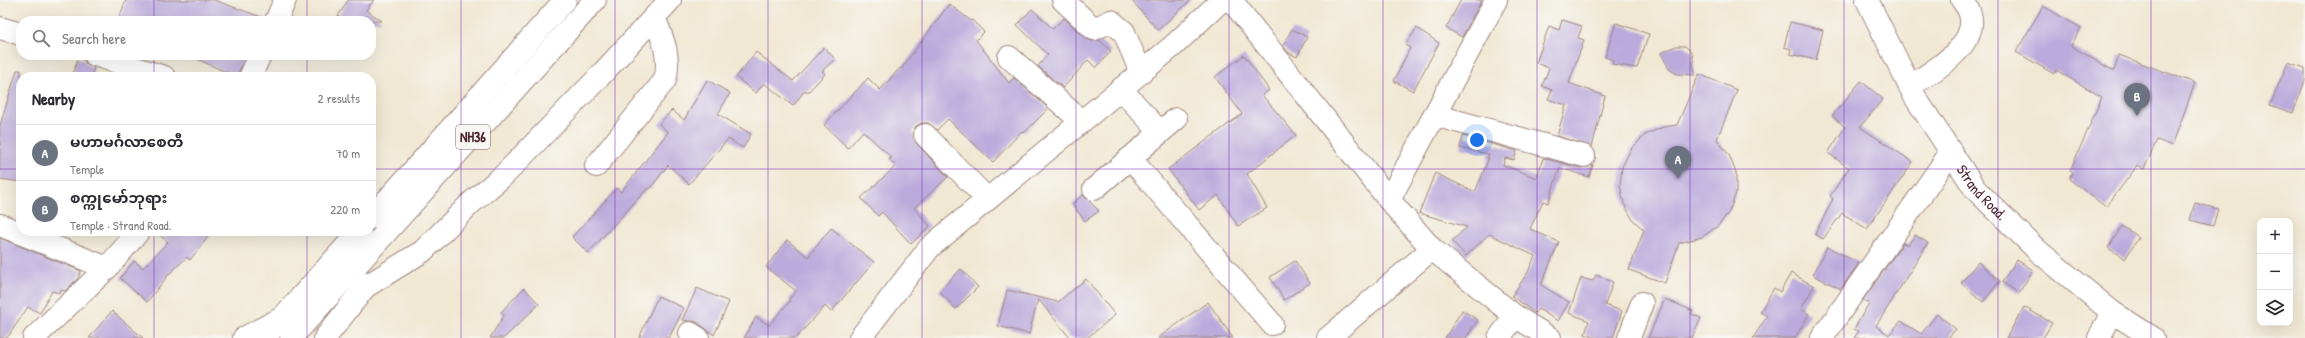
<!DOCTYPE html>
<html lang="en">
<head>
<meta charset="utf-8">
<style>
  :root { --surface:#fff; --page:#f7f7f7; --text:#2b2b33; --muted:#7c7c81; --line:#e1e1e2; --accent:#1f6fb2 }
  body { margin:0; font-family:"Patrick Hand","Noto Sans Myanmar",sans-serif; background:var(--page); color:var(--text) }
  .controls { position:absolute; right:12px; bottom:12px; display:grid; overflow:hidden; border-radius:8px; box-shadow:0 4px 16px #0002 }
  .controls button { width:36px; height:36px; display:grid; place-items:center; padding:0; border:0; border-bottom:1px solid var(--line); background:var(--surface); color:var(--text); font:20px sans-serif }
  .you { position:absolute; left:1477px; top:140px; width:14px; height:14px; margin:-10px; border:3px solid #fff; border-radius:50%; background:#1a73e8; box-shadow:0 0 0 6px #1a73e833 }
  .badge { display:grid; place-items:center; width:26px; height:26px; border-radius:50%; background:var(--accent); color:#fff; font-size:13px; font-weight:700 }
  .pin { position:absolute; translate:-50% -33px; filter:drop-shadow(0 1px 2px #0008) }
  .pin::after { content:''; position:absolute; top:21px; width:14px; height:12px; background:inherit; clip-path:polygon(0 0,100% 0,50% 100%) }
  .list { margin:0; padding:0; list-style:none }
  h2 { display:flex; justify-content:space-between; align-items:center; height:52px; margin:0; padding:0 16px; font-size:17px }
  h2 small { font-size:13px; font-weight:400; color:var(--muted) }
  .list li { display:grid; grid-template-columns:26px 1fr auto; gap:12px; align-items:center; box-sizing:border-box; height:56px; padding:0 16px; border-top:1px solid var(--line) }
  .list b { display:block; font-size:15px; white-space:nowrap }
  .list p { margin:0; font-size:13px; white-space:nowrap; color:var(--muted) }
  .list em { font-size:13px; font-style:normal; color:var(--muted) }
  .icon { flex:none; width:22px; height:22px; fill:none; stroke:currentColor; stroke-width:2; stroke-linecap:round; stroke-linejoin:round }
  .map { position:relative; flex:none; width:2305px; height:338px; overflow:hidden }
  .search { position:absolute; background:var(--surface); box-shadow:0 4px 16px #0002; left:16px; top:16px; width:360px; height:44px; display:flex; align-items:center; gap:10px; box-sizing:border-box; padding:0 14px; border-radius:16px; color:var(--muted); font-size:15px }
  .panel { position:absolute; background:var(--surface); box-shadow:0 4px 16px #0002; left:16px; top:72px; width:360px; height:164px; border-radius:16px }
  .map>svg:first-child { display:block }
  .building { fill:#bbabdc }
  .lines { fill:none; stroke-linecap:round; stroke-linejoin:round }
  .minor-casing { stroke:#9e847f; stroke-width:24 }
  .highway-casing { stroke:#9e847f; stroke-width:24 }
  .minor { stroke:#fff; stroke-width:22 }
  .highway { stroke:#fff; stroke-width:22 }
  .grid { fill:none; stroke:#7b2cbf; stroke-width:1; stroke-opacity:0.55 }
  .labels { text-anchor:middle; stroke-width:3; stroke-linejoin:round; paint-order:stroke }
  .shield { fill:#f6f6f2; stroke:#7e6067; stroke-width:1 }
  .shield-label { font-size:14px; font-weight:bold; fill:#4a1f2b }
  .street-label { font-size:15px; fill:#4a1f2b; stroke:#f6f6f2 }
</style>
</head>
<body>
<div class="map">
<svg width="2305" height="338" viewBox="0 0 2305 338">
  <rect width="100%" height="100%" fill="#f6f6f2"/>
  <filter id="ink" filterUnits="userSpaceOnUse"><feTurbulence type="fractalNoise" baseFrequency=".025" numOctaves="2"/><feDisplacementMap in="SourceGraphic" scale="8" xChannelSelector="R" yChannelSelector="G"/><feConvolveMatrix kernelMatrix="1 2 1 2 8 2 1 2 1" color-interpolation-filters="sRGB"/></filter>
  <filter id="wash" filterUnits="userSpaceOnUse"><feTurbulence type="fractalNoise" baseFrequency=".012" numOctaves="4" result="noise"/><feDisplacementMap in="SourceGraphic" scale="16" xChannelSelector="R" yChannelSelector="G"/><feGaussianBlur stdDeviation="0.9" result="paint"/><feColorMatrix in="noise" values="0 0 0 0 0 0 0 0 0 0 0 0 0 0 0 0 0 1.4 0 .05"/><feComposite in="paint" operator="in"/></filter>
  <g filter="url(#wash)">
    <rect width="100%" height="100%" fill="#f1e8d3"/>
    <g id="blocks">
      <!-- building -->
      <g class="building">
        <polygon points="126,0 214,0 264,18 264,21 118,21"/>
        <polygon points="348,0 374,0 366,10 382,21 335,21"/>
        <polygon points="1131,0 1191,0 1158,30"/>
        <polygon points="1461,0 1482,0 1462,37 1446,28"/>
        <polygon points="949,4 971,21 972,20 984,32 976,40 1009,83 1014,78 1046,106 1047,110 1024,133 1022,131 993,162 948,119 937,130 928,123 922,123 916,126 913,132 916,143 948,177 914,208 930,226 911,244 882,212 878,216 861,198 896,166 889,159 892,158 863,131 848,148 824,125 868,78 880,90 900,68 901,69"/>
        <polygon points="2043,6 2081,28 2071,46 2114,71 2119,55 2195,83 2172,146 2157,140 2144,169 2137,166 2106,207 2069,179 2073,173 2070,171 2102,97 2056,70 2054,74 2016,52"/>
        <polygon points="1032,9 1053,29 1064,18 1085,38 1092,41 1099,40 1111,51 1096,68 1088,60 1063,88 1038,66 1048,55 1017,25"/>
        <polygon points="1562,20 1582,26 1578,38 1584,40 1569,83 1605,96 1592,147 1557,136 1566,105 1548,99 1552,90 1542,86 1549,68 1536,63 1549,26 1559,30"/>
        <polygon points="1790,22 1823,30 1816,60 1790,54 1791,49 1784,47"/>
        <polygon points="1616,23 1649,34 1637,68 1612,64 1613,60 1605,57"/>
        <polygon points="1417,28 1439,43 1413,91 1394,81 1410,48 1405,45"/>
        <polygon points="1292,29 1307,37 1297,57 1289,53 1283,46"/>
        <polygon points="1676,46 1685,46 1692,52 1695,75 1677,74 1669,69 1661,53"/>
        <polygon points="824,47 835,59 822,71 825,74 808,92 805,90 793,106 764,83 756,93 736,77 756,52 793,81"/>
        <polygon points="188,55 246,55 237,77"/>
        <polygon points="1244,55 1269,90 1262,95 1296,135 1247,174 1267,208 1238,226 1218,195 1199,210 1168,169 1242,114 1215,77"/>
        <polygon points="78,58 84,60 86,64 94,68 91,77 72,77"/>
        <polygon points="2288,62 2305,68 2305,81 2293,113 2270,105"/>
        <polygon points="17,70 21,70 21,182 0,179 0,125"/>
        <polygon points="1699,74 1737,90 1717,139 1729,155 1736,173 1736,193 1729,212 1718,226 1702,237 1679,243 1665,283 1629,270 1644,230 1633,220 1624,204 1620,185 1622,167 1631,149 1645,135 1663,127 1677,125"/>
        <polygon points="707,80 730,93 718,114 751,134 743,148 728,139 689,184 668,165 650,189 648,188 588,253 572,237 617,188 621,192 668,132 659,124 672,110 684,120"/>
        <polygon points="1861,81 1883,99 1860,127 1913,162 1867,229 1842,213 1823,239 1815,234 1833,199 1830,196 1849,168 1828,153 1845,127 1832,116"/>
        <polygon points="1463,136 1517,151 1514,160 1505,158 1503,165 1537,178 1543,158 1581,168 1593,165 1589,177 1560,168 1548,203 1543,201 1530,229 1559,242 1541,285 1569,302 1558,321 1538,309 1535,313 1512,296 1528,272 1535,256 1489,234 1466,256 1452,241 1467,227 1419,213 1435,173 1475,192 1489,158 1487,158 1489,154 1460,148"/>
        <polygon points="1083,195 1099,211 1085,221 1072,204"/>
        <polygon points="2195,203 2218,209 2213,226 2190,220"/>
        <polygon points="2122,226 2139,237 2125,259 2108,248"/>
        <polygon points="831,228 874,262 831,312 825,306 796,338 744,338 756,317 769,325 790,301 789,299 796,291 766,267 787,240 808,257"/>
        <polygon points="154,231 213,231 190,260 187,257 169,274 147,302 120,278 134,261 143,268 168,242"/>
        <polygon points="1915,235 1928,243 1876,326 1889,335 1901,321 1921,334 1937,314 1956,329 1948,338 1854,338 1859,331 1854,329 1869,303 1863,300 1903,243 1908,245"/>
        <polygon points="0,238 81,271 78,278 65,291 60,290 59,293 52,291 40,313 28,307 7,338 0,338"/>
        <polygon points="1827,247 1859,263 1841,289 1813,275"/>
        <polygon points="2017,260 2033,270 2019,293 2002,282"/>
        <polygon points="1295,261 1310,283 1284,300 1270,277"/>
        <polygon points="1978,262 2000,281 1983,302 1961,283"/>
        <polygon points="961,269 978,287 956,309 939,291"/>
        <polygon points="1791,273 1814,286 1801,309 1809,314 1795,338 1753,338 1767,316 1760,312 1774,288 1780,292"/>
        <polygon points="1596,275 1613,282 1605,305 1622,311 1613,338 1596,338 1585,334 1589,321 1569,313 1581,278 1593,281"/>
        <polygon points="1086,279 1115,315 1087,338 1070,338 1038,299 1029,334 998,326 1007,290 1058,302"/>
        <polygon points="524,288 539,304 504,338 490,338 504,315 501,312"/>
        <polygon points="697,288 729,302 714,335 697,322 682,320"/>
        <polygon points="658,296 684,308 669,338 639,338"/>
        <polygon points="1665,299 1693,311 1691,314 1701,318 1692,338 1648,338"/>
        <polygon points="1208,302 1233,338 1158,338"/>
        <polygon points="2024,307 2052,323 2043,338 2006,338"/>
        <polygon points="1462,310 1478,320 1466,338 1445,338"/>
        <polygon points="112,311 143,338 89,338"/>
      </g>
    </g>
  </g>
  <g filter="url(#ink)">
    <use href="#blocks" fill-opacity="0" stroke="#9e847f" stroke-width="1"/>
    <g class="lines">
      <!-- minor casing -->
      <g class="minor-casing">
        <g id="minor">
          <polyline points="1063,0 1094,29 1111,21 1124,32 1141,73"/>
          <polyline points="1231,0 1389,200 1432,249 1515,316 1550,338"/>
          <path id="s1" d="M1867,0l48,97 60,92 62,61 75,62 41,26"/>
          <polyline points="276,21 285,0"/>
          <polyline points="0,28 21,34"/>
          <polyline points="95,55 164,77"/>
          <polyline points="1009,57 1081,121"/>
          <polyline points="250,77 260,55"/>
          <path d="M1910,86c21,-13 69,-41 60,-72 -1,-5 -5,-10 -8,-14"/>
          <polyline points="1121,89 1160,132"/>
          <polyline points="1434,115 1584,156"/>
          <polyline points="925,135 987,199"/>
          <polyline points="1130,158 1272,324"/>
          <path d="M596,166l69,-86c6,-22 -2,-42 -11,-62"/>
          <polyline points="1094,189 1176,119"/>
          <polyline points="1389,200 1496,0"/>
          <polyline points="0,225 107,268"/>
          <polyline points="365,287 423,251 471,203 504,175 599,77 670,0"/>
          <polyline points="690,333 698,338"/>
          <polyline points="34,338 107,268 139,231"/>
          <polyline points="244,338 280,319"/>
          <polyline points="325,338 365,287 354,277"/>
          <polyline points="860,338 930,247 1173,46 1222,0"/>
          <polyline points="1328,338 1432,249"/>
          <polyline points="1499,338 1515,316"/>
          <polyline points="1629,338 1642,303"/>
          <polyline points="1822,338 1951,152"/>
          <polyline points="2099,338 2112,312"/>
        </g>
      </g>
      <!-- highway casing -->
      <g class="highway-casing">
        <g id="highway">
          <polyline points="371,218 565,0"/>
          <polyline points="264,338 360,231"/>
          <polyline points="291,338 595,0"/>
        </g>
      </g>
      <!-- minor -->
      <use href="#minor" class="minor"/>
      <!-- highway -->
      <use href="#highway" class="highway"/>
    </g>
  </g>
  <!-- grid -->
  <path class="grid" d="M154,0v21M307,0v21M461,0v338M615,0v338M768,0v338M922,0v338M1076,0v338M1229,0v338M1383,0v338M1537,0v338M1690,0v338M1844,0v338M1998,0v338M2151,0v338M154,55v22M307,55v22M0,169h21M371,169h1934M154,231v107M307,231v107"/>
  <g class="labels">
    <!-- shield labels -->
    <rect class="shield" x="456" y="125" width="34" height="24" rx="3"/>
    <g class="shield-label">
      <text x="473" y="142">NH36</text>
    </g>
    <!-- street labels -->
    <g class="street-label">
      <text dy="5" stroke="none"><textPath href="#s1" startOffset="225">Strand Road.</textPath></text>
    </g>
  </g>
</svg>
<div class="controls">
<button>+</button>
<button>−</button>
<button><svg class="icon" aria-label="layers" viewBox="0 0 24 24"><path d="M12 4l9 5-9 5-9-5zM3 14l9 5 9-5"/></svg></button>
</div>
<div class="you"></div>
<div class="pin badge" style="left:1678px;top:179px;background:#6b7280">A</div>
<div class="pin badge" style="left:2137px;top:116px;background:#6b7280">B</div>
<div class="search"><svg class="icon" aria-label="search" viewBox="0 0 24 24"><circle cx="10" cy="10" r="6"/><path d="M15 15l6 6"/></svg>Search here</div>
<section class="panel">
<h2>Nearby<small>2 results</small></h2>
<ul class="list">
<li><span class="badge" style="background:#6b7280">A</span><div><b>မဟာမင်္ဂလာစေတီ</b><p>Temple</p></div><em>70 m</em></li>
<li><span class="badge" style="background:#6b7280">B</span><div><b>စက္ကုမော်ဘုရား</b><p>Temple · Strand Road.</p></div><em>220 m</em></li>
</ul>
</section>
</div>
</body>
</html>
